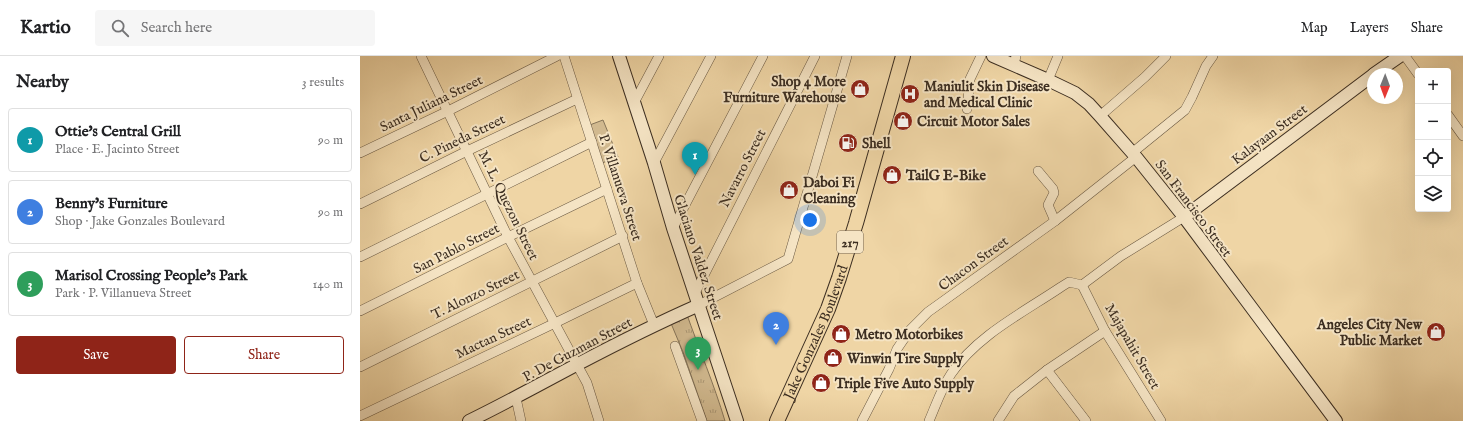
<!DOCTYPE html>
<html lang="en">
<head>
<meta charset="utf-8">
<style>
  :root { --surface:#fff; --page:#f6f6f6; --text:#202124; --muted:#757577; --line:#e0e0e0; --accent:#8f2418 }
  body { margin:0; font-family:"IM FELL English",serif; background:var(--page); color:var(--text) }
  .controls { position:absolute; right:12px; top:12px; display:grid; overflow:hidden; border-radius:4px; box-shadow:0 4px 16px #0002 }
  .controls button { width:36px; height:36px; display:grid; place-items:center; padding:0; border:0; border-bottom:1px solid var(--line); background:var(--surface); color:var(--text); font:20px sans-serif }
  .compass { position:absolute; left:1007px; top:12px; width:36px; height:36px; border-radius:50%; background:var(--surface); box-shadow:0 4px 16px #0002; rotate:181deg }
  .you { position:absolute; left:450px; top:164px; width:14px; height:14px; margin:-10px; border:3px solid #fff; border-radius:50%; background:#1a73e8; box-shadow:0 0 0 6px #1a73e833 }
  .badge { display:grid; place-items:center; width:26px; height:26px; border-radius:50%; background:var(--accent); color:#fff; font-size:13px; font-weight:700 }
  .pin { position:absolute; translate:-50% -33px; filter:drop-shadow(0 1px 2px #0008) }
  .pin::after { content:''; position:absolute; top:21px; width:14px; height:12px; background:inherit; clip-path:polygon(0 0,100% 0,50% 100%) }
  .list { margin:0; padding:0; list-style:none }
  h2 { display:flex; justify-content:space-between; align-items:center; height:52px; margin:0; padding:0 16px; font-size:17px }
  h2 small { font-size:13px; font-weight:400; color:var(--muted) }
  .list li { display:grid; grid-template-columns:26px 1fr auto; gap:12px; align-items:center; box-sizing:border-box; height:64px; margin:0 8px 8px; padding:0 8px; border:1px solid var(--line); border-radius:4px }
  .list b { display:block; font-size:15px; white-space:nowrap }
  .list p { margin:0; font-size:13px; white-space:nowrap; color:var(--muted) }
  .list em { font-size:13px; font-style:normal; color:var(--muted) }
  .actions { display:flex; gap:8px; padding:12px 16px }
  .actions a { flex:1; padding:9px 0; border:1px solid var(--accent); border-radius:4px; text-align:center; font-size:14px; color:var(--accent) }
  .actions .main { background:var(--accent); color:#fff }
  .icon { flex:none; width:22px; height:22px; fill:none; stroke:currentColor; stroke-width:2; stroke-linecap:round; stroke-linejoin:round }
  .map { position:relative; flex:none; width:1103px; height:365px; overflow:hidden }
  header { display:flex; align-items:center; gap:24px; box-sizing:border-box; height:56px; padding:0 20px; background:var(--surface); border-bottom:1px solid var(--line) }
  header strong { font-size:19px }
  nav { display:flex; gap:22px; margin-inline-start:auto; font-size:14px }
  .search { width:280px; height:36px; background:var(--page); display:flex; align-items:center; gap:10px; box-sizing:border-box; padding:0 14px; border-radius:4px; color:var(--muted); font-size:15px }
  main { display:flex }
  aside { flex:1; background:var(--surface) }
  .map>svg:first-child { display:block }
  .park { fill:url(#park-tufts); stroke:#867458 }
  .pitch { fill:#d1b98f; stroke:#867458 }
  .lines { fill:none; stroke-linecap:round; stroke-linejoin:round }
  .street-casing { stroke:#695842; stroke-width:10 }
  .secondary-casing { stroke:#3c2e21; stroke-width:14 }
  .primary-casing { stroke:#3c2e21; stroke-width:16 }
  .street { stroke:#f5e4c4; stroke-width:9 }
  .secondary { stroke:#f5e4c4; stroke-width:12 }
  .primary { stroke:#efd5a5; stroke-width:14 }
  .labels { text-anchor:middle; stroke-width:4; stroke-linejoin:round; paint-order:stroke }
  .shield { fill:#f5e4c4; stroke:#746552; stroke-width:1 }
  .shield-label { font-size:13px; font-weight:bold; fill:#3c2e21 }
  .poi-label { font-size:14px; font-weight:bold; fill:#3c2e21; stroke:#f5e4c4; text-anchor:start }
  .street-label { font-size:14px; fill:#3c2e21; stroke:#f5e4c4 }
</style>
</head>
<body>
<header>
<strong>Kartio</strong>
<div class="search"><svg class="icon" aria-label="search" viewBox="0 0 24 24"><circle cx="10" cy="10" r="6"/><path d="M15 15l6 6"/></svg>Search here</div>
<nav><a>Map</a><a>Layers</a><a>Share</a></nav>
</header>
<main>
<aside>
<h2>Nearby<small>3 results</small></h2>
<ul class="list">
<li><span class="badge" style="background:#0f9aa8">1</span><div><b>Ottie's Central Grill</b><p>Place · E. Jacinto Street</p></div><em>90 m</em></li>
<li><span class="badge" style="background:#3f7fe0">2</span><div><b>Benny's Furniture</b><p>Shop · Jake Gonzales Boulevard</p></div><em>90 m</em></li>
<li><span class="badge" style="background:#2e9e5b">3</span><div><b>Marisol Crossing People's Park</b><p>Park · P. Villanueva Street</p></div><em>140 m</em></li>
</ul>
<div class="actions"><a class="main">Save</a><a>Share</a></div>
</aside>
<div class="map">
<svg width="1103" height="365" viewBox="0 0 1103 365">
  <defs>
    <pattern id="park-tufts" width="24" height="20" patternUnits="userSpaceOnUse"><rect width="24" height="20" fill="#d1b98f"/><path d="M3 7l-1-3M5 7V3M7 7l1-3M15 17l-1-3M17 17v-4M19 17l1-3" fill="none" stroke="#ab9774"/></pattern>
  </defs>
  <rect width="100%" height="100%" fill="#efd5a5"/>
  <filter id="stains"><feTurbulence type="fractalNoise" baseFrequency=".005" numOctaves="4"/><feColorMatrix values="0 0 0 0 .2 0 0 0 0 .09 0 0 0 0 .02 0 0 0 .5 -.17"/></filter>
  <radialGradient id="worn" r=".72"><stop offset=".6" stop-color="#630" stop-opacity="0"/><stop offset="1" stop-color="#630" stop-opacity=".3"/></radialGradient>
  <!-- park -->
  <path class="park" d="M326,256c13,37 28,72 39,109h-18l-24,-69 -13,-31z"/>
  <!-- pitch -->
  <polygon class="pitch" points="243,64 258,101 242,107 227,70"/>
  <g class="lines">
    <!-- street casing -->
    <g class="street-casing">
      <g id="street">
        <polyline points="61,0 148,181 227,327 239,365"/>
        <polyline points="204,0 277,227 294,269"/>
        <polyline points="1045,0 1058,18"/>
        <polyline points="654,9 656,0"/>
        <polyline points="688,24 698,0"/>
        <polyline points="274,47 299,0"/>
        <polyline points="607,53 610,23 621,0"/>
        <polyline points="1088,59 1103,80"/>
        <polyline points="740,60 785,21 806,0"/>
        <polyline points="0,97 88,55 197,0"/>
        <polyline points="772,97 825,54 832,41 846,10 853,0"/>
        <polyline points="294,107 351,0"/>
        <polyline points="678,115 693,133 694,137 688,149 695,165"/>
        <polyline points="0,148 107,95 217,43"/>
        <polyline points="313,172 403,0"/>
        <polyline points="0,201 232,86"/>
        <polyline points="722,229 745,275 801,365"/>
        <polyline points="335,237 455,0"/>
        <polyline points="339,249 428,203 487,0"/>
        <polyline points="0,255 148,181 247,133"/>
        <polyline points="315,290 342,365"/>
        <polyline points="0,311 263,180"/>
        <polyline points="687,314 726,365"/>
        <polyline points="156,342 161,365"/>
        <polyline points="0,360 195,267 277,227"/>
        <polyline points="502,365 529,313 537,293 550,274 568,256 695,165 776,101"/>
        <path d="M569,365c7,-16 12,-32 22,-47 25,-38 73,-62 110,-87l8,-5 13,3 39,-29 63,-39"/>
        <polyline points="638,365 654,340 687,314 745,275"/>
      </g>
    </g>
    <!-- secondary casing -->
    <g class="secondary-casing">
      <g id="secondary">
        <polyline points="259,0 294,107 313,172 377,365"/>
        <polyline points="633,0 688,24 715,37 729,48 740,60 776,101 824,161 976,365"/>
        <polyline points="1014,18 1040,0"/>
        <polyline points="824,161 1013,19"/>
        <path d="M109,365c37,-18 73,-38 109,-57 40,-21 80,-41 121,-59"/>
      </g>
    </g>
    <!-- primary casing -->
    <g class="primary-casing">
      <g id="primary">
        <path id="s1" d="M417,365l51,-112 11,-31 17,-55 47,-167"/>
      </g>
    </g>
    <!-- street -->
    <use href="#street" class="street"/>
    <!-- secondary -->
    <use href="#secondary" class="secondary"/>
    <!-- primary -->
    <use href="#primary" class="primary"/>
  </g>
  <!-- icons -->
  <defs>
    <g id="shop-disc" transform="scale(1)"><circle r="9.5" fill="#8f2418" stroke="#f5e4c4"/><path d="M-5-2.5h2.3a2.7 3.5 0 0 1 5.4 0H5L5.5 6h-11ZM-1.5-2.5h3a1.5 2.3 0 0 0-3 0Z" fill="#fff"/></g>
    <g id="hospital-disc" transform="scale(1)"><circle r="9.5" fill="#8f2418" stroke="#f5e4c4"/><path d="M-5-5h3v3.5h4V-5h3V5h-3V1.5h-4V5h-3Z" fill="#fff"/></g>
    <g id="fuel-disc" transform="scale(1)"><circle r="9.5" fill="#8f2418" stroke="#f5e4c4"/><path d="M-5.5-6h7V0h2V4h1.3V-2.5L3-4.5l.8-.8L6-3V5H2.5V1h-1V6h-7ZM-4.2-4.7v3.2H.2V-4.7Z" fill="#fff"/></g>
  </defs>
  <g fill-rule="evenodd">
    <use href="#shop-disc" x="500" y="33"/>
    <use href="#hospital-disc" x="550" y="38"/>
    <use href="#shop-disc" x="543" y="65"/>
    <use href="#fuel-disc" x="488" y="87"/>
    <use href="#shop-disc" x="532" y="119"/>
    <use href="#shop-disc" x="429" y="134"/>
    <use href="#shop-disc" x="1076" y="276"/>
    <use href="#shop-disc" x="481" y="278"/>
    <use href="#shop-disc" x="473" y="302"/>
    <use href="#shop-disc" x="461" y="327"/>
  </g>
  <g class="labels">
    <!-- shield labels -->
    <rect class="shield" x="477" y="175" width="26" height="22" rx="3"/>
    <g class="shield-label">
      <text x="490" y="191">217</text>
    </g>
    <!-- poi labels -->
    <g class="poi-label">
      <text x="486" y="30" text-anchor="end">Shop 4 More<tspan x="486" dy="16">Furniture Warehouse</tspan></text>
      <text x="564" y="35">Maniulit Skin Disease<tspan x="564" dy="16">and Medical Clinic</tspan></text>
      <text x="557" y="70">Circuit Motor Sales</text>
      <text x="502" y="92">Shell</text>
      <text x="546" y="124">TailG E-Bike</text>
      <text x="443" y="131">Daboi Fi<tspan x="443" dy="16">Cleaning</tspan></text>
      <text x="1062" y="273" text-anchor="end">Angeles City New<tspan x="1062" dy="16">Public Market</tspan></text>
      <text x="495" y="283">Metro Motorbikes</text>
      <text x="487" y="307">Winwin Tire Supply</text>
      <text x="475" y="332">Triple Five Auto Supply</text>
    </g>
    <!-- street labels -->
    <g class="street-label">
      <text transform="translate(71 47) rotate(-26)" y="5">Santa Juliana Street</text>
      <text transform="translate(909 78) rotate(-37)" y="5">Kalayaan Street</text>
      <text transform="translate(102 82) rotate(-26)" y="5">C. Pineda Street</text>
      <text transform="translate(382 112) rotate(-63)" y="5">Navarro Street</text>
      <text transform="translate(261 131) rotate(72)" y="5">P. Villanueva Street</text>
      <text transform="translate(149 149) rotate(64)" y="5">M. L. Quezon Street</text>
      <text transform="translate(834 152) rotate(53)" y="5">San Francisco Street</text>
      <text transform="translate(96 192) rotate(-27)" y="5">San Pablo Street</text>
      <text transform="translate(339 201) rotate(72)" y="5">Glaciano Valdez Street</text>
      <text transform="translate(613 207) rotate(-36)" y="5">Chacon Street</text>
      <text transform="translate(115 238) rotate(-26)" y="5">T. Alonzo Street</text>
      <text dy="5" stroke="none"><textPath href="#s1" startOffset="97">Jake Gonzales Boulevard</textPath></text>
      <text transform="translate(133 281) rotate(-25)" y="5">Mactan Street</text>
      <text transform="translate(773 290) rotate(60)" y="5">Majapahit Street</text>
      <text transform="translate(217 293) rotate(-28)" y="5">P. De Guzman Street</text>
    </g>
  </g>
  <rect width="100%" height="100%" filter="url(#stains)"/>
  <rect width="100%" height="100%" fill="url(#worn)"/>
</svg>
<div class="controls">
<button>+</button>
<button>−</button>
<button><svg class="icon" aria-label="locate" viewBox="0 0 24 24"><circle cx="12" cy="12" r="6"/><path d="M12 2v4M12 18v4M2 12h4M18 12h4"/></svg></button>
<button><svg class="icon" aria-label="layers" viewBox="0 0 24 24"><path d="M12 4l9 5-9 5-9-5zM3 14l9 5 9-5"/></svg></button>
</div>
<svg class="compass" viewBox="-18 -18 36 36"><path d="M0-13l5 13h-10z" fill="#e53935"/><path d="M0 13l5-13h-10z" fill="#757577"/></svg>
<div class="you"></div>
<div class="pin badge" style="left:335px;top:119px;background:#0f9aa8">1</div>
<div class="pin badge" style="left:416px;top:289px;background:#3f7fe0">2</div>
<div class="pin badge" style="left:338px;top:314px;background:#2e9e5b">3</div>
</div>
</main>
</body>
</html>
